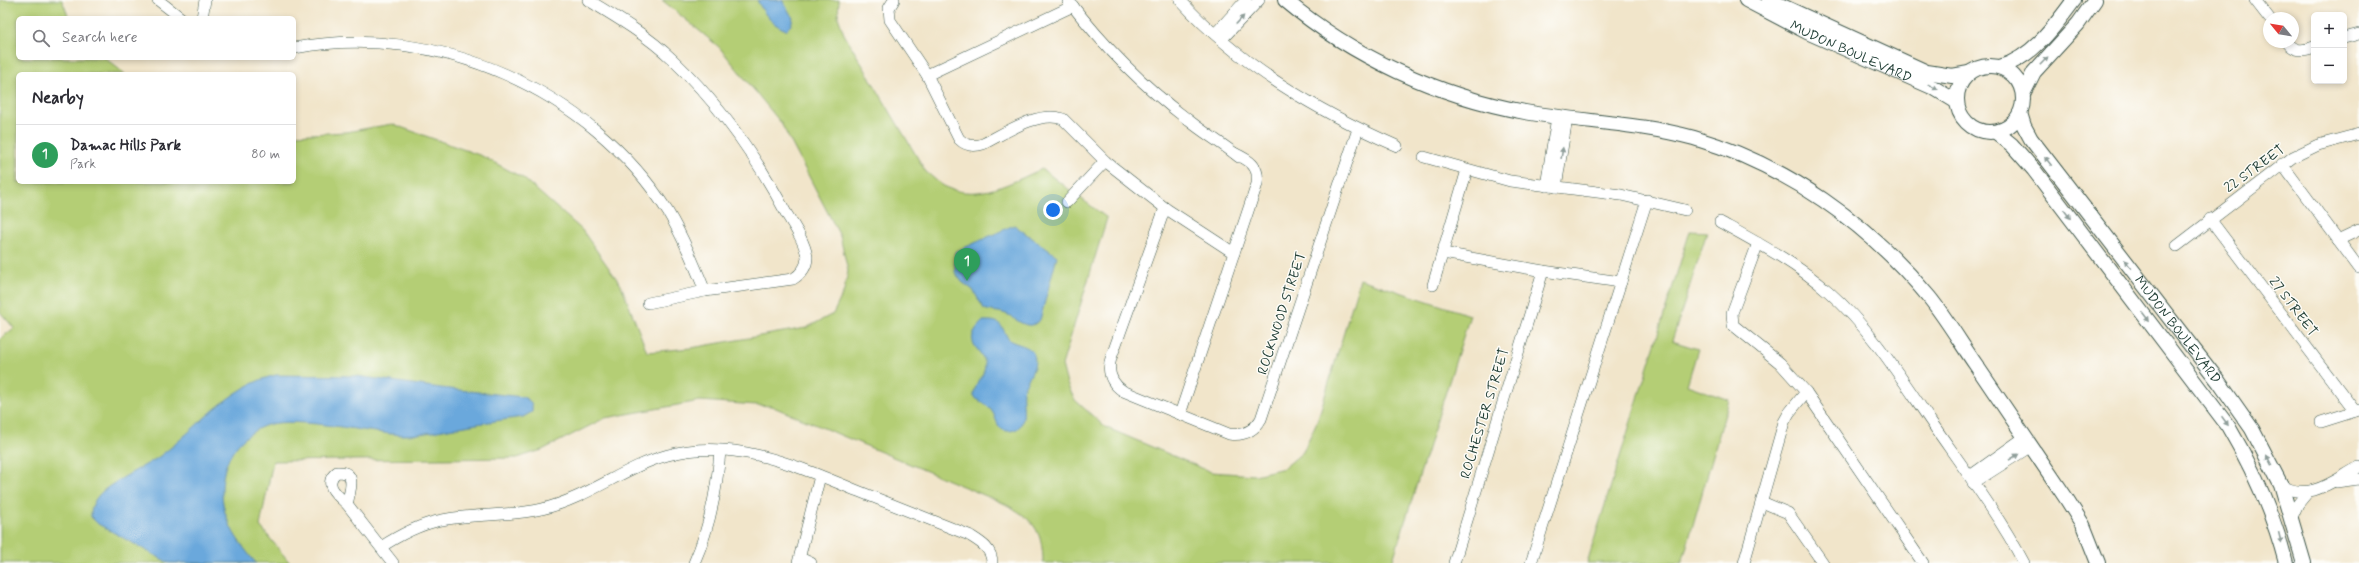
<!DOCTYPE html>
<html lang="en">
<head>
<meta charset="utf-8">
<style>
  :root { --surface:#fff; --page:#f7f7f7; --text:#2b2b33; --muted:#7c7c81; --line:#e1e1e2; --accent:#d1495b }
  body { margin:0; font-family:Mynerve,sans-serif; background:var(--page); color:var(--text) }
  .controls { position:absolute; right:12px; top:12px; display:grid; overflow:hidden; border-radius:6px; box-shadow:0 2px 6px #0003 }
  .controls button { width:36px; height:36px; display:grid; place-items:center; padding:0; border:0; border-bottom:1px solid var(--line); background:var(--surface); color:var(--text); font:20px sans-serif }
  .compass { position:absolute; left:2263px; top:12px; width:36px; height:36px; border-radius:50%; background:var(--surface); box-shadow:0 2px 6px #0003; rotate:300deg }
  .you { position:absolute; left:1053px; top:210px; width:14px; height:14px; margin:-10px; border:3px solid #fff; border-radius:50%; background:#1a73e8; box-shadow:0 0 0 6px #1a73e833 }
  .badge { display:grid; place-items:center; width:26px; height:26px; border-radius:50%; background:var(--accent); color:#fff; font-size:13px; font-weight:700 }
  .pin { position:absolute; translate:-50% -33px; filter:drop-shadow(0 1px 2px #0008) }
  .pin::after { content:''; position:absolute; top:21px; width:14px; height:12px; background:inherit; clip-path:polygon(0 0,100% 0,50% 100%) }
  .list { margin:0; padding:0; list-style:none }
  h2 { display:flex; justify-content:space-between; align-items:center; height:52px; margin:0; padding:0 16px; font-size:17px }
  h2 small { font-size:13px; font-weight:400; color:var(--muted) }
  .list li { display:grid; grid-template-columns:26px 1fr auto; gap:12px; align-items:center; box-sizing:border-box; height:60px; padding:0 16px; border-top:1px solid var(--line) }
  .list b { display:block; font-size:15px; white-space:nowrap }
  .list p { margin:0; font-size:13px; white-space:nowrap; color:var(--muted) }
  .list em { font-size:13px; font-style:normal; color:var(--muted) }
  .icon { flex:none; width:22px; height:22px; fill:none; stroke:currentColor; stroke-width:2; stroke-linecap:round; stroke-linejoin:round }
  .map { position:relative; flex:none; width:2359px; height:563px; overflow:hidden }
  .search { position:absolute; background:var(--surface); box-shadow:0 2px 6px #0003; left:16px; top:16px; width:280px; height:44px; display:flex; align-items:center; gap:10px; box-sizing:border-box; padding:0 14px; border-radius:6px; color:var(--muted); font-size:15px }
  .panel { position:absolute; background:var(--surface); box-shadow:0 2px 6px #0003; left:16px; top:72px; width:280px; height:112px; border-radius:6px }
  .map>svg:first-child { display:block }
  .green { fill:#b4ce74; stroke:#6a8654 }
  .water { fill:#6aa8dc; stroke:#447288 }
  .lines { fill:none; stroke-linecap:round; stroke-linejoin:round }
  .minor-casing { stroke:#3e564a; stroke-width:12 }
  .tertiary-casing { stroke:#3e564a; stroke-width:16 }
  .minor { stroke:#fff; stroke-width:11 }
  .tertiary { stroke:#fff; stroke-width:14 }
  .oneway { fill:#8f9e9a }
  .labels { text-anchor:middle; stroke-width:3; stroke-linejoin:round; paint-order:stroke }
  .street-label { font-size:14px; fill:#1f3d34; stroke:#fdfcf7 }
</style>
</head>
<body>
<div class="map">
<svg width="2359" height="563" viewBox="0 0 2359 563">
  <rect width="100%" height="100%" fill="#fdfcf7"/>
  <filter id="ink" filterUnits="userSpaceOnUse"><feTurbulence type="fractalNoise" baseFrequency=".025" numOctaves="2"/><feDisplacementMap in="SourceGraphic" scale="8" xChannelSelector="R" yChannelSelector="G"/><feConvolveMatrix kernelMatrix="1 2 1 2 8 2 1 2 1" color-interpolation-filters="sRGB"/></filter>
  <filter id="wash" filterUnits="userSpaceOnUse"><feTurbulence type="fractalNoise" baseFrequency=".012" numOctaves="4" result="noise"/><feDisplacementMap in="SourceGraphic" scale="16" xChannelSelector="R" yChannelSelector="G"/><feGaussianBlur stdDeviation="0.9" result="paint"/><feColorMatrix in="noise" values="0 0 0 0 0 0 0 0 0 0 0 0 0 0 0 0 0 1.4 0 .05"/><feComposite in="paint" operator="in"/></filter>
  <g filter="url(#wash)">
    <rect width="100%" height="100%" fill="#f1e5ca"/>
    <!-- green -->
    <g class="green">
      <path d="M0,0h62l7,18h-51v40h87l20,16h-107v108h276v-47l52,-3 46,-8 90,32 41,22 59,52 39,55 26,67 44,-4 115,-20 27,-14 11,-23 4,-20 -8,-35 -59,-113 -62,-76 -57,-47h177l-1,17 6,17 82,138c6,4 13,12 20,15 33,15 66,-5 96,-18l65,49 -45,147 5,19 8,16 30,27 106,45 44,3 29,-7 19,-16 15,-33 42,-140 110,36 -78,248h-349c0,-34 -11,-45 -40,-60l-232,-97 -71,-5 -95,17 -63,32 -25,8 -244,3 -13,65 30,37h-290v-224l14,-11 -14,-16z"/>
      <polygon points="1690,231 1707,232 1672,341 1698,349 1687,385 1729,400 1682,563 1587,563"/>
    </g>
    <!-- water -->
    <g class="water">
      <path d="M757,0h25l11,18 -2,7 -5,5c-15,-6 -22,-16 -29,-30z"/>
      <path d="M1014,225l43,31 -17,64c-13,13 -23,-2 -34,-6 -7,-3 -15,-2 -22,-5l-11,-19 -11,-8 -7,-10v-20z"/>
      <path d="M983,321c20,-1 17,4 26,19 8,5 20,5 24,13 7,13 -7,26 -10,38 -2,12 8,41 -16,40 -11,-1 -10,-14 -16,-21 -4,-5 -12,-9 -17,-13 -1,-13 11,-20 11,-32 -2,-18 -26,-21 -2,-44z"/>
      <path d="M276,375l80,1 85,12 82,9c8,4 10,6 9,15l-9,5c-21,3 -42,6 -63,10 -19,3 -38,8 -57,8 -35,-2 -107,-19 -136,-10 -21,7 -39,27 -43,48 -8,37 9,63 32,90h-87l-71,-39 -7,-7c0,-10 2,-15 8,-22 10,-12 47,-29 61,-39 38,-28 69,-70 116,-81z"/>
    </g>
  </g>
  <g filter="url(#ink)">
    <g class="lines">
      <!-- minor casing -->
      <g class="minor-casing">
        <g id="minor">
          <polyline points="158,0 181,18"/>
          <path d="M588,0c30,18 60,36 85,60 47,45 83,96 113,153 8,13 19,29 21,44 0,10 -6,17 -14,22l-88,12 -57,12"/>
          <path d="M894,0l-5,8 1,12 37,55 32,64c7,7 14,8 24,5 22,-11 56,-34 80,-25l42,42 60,47 69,45"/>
          <path d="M1068,0c34,44 75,86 119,119 17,14 36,25 52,38"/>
          <path d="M1180,0c60,66 137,111 217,146"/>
          <polyline points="2255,0 2269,18"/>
          <polyline points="202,18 205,0"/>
          <polyline points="1215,34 1246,0"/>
          <polyline points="2344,38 2359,34"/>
          <polyline points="1222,39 1259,0"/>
          <path d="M2287,42c8,10 16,9 27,5"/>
          <path d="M294,48c141,-27 297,42 374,164 15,25 26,52 37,79"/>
          <polyline points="927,75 1073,6"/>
          <polyline points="1424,157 1510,181 1621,195 1685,210"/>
          <polyline points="2282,164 2359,268"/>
          <polyline points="1546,186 1557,117"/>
          <polyline points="1556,187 1567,118"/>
          <polyline points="1067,202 1105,161"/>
          <path d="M1165,208l-54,150c-4,14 0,25 12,33l106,43c14,2 25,-3 32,-15l97,-290"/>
          <polyline points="2210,219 2355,411"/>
          <path d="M1720,222c38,21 76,41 109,70 42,37 72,86 103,131 32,46 66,91 92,140"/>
          <polyline points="2338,240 2359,230"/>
          <polyline points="1758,243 1732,313 1733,325 1780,363 1806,392 1923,563"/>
          <polyline points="2177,246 2293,157 2318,145 2359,134"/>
          <polyline points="1443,253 1543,271 1621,282"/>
          <polyline points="1433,285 1467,170"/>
          <path d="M1180,414l77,-230c3,-18 -8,-24 -23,-31"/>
          <polyline points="2321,422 2359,410"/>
          <path d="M337,472c21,-1 13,19 10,32 -10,-9 -25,-20 -10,-32z"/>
          <polyline points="1973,474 2025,437"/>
          <polyline points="2336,482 2359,479"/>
          <polyline points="1973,483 2031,446"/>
          <path d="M2281,485c28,18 53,-5 78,-18"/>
          <polyline points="1762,502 1788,513 1823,563"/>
          <polyline points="347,504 393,563"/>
          <polyline points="2292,517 2298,504 2307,493"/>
          <path d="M381,547c17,-11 35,-21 56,-26 34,-8 71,-4 105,-12 46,-11 82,-42 126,-54 67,-18 131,12 190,36 37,15 74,29 111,44 11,7 23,13 23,28"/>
          <polyline points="800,558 811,563"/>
          <path d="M694,563c16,-36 23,-72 26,-112"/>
          <polyline points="798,563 820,476"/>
          <polyline points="1454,563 1543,271"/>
          <polyline points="1531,563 1647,200"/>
          <polyline points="1744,563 1784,422 1789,413 1806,392"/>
        </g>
      </g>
      <!-- tertiary casing -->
      <g class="tertiary-casing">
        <g id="tertiary">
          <path d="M1285,0c68,57 153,96 240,112 57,10 114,11 169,26 92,27 174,85 235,159 17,21 31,45 47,68 30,44 60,88 90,133l17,27 15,38"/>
          <path id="s1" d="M1746,0l61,32 127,56 23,14"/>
          <polyline points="1769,0 1927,72 1952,76 1969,73"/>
          <circle cx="1990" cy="99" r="33"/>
          <path d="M2000,67c33,-10 54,-40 74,-67"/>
          <polyline points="2023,94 2034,72 2078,24 2095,0"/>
          <path id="s2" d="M2020,113l4,13 7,13 188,243 33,47 29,56 23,78"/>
          <path d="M1996,132l16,13 22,25 194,256c26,44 45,87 58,137"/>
        </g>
      </g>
      <!-- minor -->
      <use href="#minor" class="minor"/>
      <!-- tertiary -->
      <use href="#tertiary" class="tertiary"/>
    </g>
    <!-- one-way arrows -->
    <defs><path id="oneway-solid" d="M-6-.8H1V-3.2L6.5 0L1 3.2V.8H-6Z"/></defs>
    <g class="oneway">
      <use href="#oneway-solid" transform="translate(1240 20) rotate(-47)"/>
      <use href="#oneway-solid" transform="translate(2044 61) rotate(-46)"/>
      <use href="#oneway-solid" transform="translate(1933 87) rotate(27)"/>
      <use href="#oneway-solid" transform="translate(1562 153) rotate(-81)"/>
      <use href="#oneway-solid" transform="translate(2048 161) rotate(-127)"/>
      <use href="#oneway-solid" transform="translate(2067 214) rotate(53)"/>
      <use href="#oneway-solid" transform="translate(2128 264) rotate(-128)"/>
      <use href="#oneway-solid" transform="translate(2146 317) rotate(53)"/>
      <use href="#oneway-solid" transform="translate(2225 421) rotate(54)"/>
      <use href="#oneway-solid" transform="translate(2014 457) rotate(-32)"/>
      <use href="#oneway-solid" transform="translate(2269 460) rotate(-117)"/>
      <use href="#oneway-solid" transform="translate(2280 538) rotate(76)"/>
    </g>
  </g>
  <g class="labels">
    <!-- street labels -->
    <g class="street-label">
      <text dy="5" stroke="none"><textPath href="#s1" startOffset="117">MUDON BOULEVARD</textPath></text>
      <text transform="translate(2254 168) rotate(-36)" y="5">22 STREET</text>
      <text transform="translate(2294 306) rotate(53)" y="5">27 STREET</text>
      <text transform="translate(1281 313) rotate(-72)" y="5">ROCKWOOD STREET</text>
      <text dy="5" stroke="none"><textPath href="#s2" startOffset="269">MUDON BOULEVARD</textPath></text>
      <text transform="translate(1484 413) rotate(-73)" y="5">ROCHESTER STREET</text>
    </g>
  </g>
</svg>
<div class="controls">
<button>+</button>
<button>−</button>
</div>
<svg class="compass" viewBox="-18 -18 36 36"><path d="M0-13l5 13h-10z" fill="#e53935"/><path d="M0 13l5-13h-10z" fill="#7c7c81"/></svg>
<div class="you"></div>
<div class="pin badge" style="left:967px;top:281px;background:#2e9e5b">1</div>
<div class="search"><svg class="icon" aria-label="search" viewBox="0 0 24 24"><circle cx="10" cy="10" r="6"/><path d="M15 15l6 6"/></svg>Search here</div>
<section class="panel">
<h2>Nearby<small></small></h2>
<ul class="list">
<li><span class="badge" style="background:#2e9e5b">1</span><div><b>Damac Hills Park</b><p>Park</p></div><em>80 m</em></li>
</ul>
</section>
</div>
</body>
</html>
